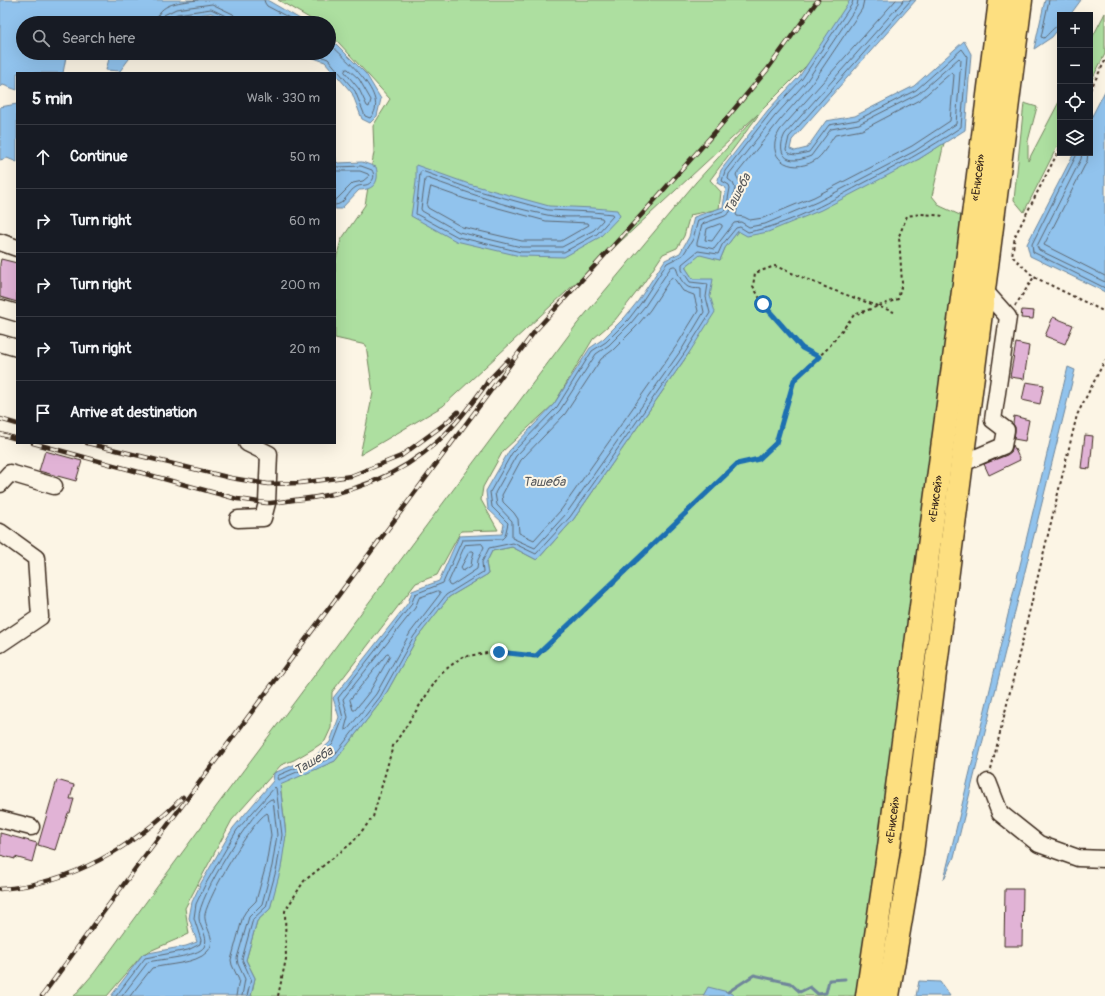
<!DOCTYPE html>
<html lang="en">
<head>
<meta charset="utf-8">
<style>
  :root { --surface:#171b24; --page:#20242c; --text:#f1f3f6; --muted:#9ea1a6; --line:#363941 }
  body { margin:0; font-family:Pangolin,sans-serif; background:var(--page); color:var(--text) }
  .controls { position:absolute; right:12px; top:12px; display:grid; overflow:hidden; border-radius:0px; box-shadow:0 4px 16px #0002 }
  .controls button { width:36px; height:36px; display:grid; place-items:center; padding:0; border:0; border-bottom:1px solid var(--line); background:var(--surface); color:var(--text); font:20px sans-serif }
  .stop { position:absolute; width:12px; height:12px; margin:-9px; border:3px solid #1f6fb2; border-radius:50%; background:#fff }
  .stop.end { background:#1f6fb2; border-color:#fff; box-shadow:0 1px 4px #0008 }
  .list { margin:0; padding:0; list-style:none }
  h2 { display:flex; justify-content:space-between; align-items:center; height:52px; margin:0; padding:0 16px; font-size:17px }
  h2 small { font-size:13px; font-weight:400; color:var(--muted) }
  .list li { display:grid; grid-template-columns:26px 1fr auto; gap:12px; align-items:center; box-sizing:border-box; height:64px; padding:0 16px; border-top:1px solid var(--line) }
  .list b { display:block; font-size:15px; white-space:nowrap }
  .list em { font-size:13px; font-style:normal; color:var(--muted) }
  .icon { flex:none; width:22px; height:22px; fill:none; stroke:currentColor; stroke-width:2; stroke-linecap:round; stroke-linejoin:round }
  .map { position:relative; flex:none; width:1105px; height:996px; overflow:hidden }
  .search { position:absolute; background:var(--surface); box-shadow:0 4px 16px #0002; left:16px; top:16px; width:320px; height:44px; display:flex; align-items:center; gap:10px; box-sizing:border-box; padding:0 14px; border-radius:22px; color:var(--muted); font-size:15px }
  .panel { position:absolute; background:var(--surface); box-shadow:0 4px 16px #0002; left:16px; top:72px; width:320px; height:372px; border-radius:0px }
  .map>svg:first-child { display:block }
  .green { fill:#addfa0; stroke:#74845f }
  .water { fill:#91c3ed; stroke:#6f869a }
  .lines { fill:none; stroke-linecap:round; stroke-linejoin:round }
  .shore { stroke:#5d6771; stroke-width:1 }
  .stream { stroke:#6f869a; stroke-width:3 }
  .building { fill:#e1b3d6; stroke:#3b2a1e }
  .minor-casing { stroke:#3b2a1e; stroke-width:19 }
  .highway-casing { stroke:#3b2a1e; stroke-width:25 }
  .path { stroke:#3b2a1e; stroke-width:2; stroke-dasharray:3 3; stroke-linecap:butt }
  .minor { stroke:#fcf5e5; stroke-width:16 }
  .highway { stroke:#fddf80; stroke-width:22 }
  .rail-casing { stroke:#3b2a1e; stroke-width:4.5 }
  .rail { stroke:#fcf5e5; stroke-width:3; stroke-dasharray:9; stroke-linecap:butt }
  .route { stroke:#1f6fb2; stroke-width:5 }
  .labels { text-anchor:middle; stroke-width:4; stroke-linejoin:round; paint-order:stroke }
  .street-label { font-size:12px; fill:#3b2a1e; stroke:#fcf5e5 }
  .water-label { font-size:13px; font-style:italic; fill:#55585c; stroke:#fcf5e5 }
</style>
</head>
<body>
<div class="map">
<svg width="1105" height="996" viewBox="0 0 1105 996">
  <rect width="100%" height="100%" fill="#fcf5e5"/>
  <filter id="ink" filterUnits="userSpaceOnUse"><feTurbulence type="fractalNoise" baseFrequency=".025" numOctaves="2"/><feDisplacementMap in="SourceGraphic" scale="8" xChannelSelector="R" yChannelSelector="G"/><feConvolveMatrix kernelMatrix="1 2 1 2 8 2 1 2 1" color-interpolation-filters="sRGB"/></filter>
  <g filter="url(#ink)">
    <!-- green -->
    <g class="green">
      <polygon points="278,0 863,0 806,66 763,109 710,180 721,192 719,209 690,215 684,236 677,248 663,254 643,284 615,320 593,339 554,404 503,451 483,487 481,500 498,530 461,531 437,575 416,583 332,692 331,728 325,741 313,749 294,760 281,765 232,820 185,908 189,934 143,954 107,996 74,996 94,973 198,831 577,324 696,182 758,114 443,406 360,455 373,393 366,345 335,338 335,263 341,240 365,205 374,152 373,126 390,99 329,32 329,23 318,23"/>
      <polygon points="1105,13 1105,54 1090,83 1090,42"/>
      <polygon points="1060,100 1060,141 1024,212 1014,200 1024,103 1037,107 1028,141 1028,161"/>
      <polygon points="944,143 932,196 940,206 962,216 880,846 856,996 251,996 255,978 246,960 257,921 270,909 286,835 280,784 335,761 383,699 417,638 449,597 488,574 486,563 492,551 512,547 537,560 573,520 689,353 693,279 685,267 700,254 720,260 725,248 738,231 919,159"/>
    </g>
    <!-- water -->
    <g class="water">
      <polygon points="0,0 267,0 307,23 232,23 211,13 178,18 167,23 23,23 23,53 76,53 66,57 63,73 17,73 17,90 3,85 0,87"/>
      <polygon points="850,0 916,0 792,140 790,149 795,151 807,148 826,121 855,116 914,86 964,41 971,54 965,130 919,159 821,210 768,232 747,236 738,231 725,248 720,260 700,255 685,267 693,279 713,279 710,296 715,312 689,353 573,520 537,560 512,547 492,551 486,563 488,574 449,597 417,638 383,699 335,761 280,785 286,835 281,868 270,909 257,921 246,960 255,978 251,996 111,996 143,954 186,946 197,942 189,918 192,902 201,883 233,828 273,781 274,773 315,756 330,742 339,717 333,698 408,603 412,591 439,581 459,536 502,534 504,524 488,509 486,491 509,451 554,404 590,348 603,339 625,317 638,301 665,260 680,253 689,237 694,217 723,207 726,188 717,183 721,170 768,110 799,77"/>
      <polygon points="1045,0 1081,0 1070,15 1060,15 1060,27 1052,37 1034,49"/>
      <polygon points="329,37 366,74 381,99 377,116 370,123 362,119 352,93 325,62 300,53 329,53"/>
      <polygon points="105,53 131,53 132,55 120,71 106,70 110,55"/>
      <polygon points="1105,91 1105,292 1030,256 1027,244 1074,153 1090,153 1090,120"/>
      <polygon points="17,104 17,162 7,158 0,160 0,107"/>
      <path d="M335,150l1,11 2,2 24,-1 14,5c4,15 -2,23 -17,23l-18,19h-6z"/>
      <polygon points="416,165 469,184 549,206 594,208 617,210 620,216 600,237 564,257 520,256 456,241 411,216 416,182"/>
      <polygon points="1068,367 1075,370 954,857 944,879"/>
      <polygon points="919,981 940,982 950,996 916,996"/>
      <polygon points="708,987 728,992 736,996 703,996"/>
    </g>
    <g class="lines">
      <!-- shore -->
      <g class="shore">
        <polyline points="264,0 265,3 267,6 299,23"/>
        <path d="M853,0l-1,4 -50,75 -31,33 -46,59 -3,10 7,4 1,3 -4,22 -28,10 -5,19 -10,16 -16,8 -26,40 -13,17 -22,22 -14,9 -35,56 -45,46 -22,39 2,15 16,16 -3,13 -3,3 -40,1 -19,43 -28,11 -4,11 -73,93 5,20 -10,26 -16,15 -38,16 -2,3 1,2 55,-23 47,-60 34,-61 32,-41 37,-23 -1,-10 7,-14 24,-5 23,11 34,-37 116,-166 24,-38 -4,-16 2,-13 -18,-2 -8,-12v-6l16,-13 20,3 4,-9 14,-17 4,-1 8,5c40,-7 77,-28 112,-47 35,-18 69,-36 101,-58l6,-71 -5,-7 -46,41 -59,30 -28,5 -20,27c-9,2 -17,6 -23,-2l3,-13 122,-137"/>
        <path d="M858,0l-1,6 -51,76 -31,34 -46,58 -1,5 5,4 2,5 -5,24 -5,4 -23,8 -5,19v2l17,4 20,-26 7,-1 8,5 16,-3 52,-22 98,-51 41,-27 5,-64 -2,-2 -41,36 -59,30 -28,5 -20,27c-5,2 -11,4 -16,4 -15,0 -16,-15 -10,-26l119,-134"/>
        <path d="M864,0l-2,9 -51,76 -31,35 -44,55 4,8 1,6 -5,25 1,2 7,1 6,3 13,-2 51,-21 98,-51 38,-25 4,-46 -2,-3 -31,27 -59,31 -27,5c-6,8 -12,21 -21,26 -24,14 -51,-4 -34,-31l116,-130"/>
        <path d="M1049,0l-8,37 3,1c5,-4 10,-12 16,-13"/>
        <path d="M156,23c1,-21 27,-21 42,-23"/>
        <polyline points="162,23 164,15 176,9 212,4 233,14 236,18 237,23"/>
        <polyline points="167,23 169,18 177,14 211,9 230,18 232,23"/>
        <path d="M313,53l15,6 27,32 10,25 5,2c22,-21 -27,-61 -41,-75"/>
        <polygon points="346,69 348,69 359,79 371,100 369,107 367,106 359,89 345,72"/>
        <polyline points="1077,153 1076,156 1032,244 1033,252 1105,288"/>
        <polyline points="1082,153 1081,159 1037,246 1039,250 1105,282"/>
        <polyline points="1088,153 1087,161 1044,245 1105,276"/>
        <path d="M335,166l3,1 23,-1 11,4c2,4 3,8 -1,12 -4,5 -10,2 -15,5 -8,4 -11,18 -21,18"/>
        <polyline points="335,171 360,171 368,174 369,176 363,181 353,183 337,199 335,200"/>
        <polygon points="422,171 468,188 548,210 593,212 612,214 613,216 597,234 564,252 521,252 458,237 416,214 420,173"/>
        <path d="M427,178c39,14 79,29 120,37 17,4 37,0 55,3l1,2 -9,10 -32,17h-41l-62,-15 -37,-21 -1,-2 4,-29z"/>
        <polygon points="431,187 465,199 546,221 588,223 589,225 561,241 522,241 462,227 428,208 427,206"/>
        <polygon points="720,224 722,225 722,227 712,241 705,240 707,229"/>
        <path d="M674,266h2c1,7 7,21 15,22 4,1 7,0 10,1v9l3,14 -22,37 -116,165 -31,34 -23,-10v-17l-15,-16 -2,-12 21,-37 44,-46 36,-56 13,-9 22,-22 14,-17 26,-39z"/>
        <polygon points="673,277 683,291 694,295 698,311 677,345 561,510 534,540 519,533 518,519 514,513 503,502 502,495 521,460 565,414 601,359 613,350 636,327 650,310 671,278"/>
        <polygon points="482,544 484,547 478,560 477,569 451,586 449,585 448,583 465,545"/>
        <polygon points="470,551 473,551 474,552 472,559 471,566 463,571 461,568"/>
        <polygon points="438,591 440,592 440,594 410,633 376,694 348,729 345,730 345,728 348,717 343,699 415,608 419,598"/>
        <polygon points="388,653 390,656 370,691 355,710 353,710 350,700"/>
        <polyline points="116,996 145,958 188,950 200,944 201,940 194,918 196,904 205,885 237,830 275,787 276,788 282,835 277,867 266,907 253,919 242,959 251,979 247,996"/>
        <path d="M122,996l26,-34c13,-3 49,-5 56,-15 6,-9 -5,-20 -5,-29 -2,-20 55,-110 72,-119l2,1 4,35 -5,31 -10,38 -13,13 -12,41 1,6 7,15 -3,17"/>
        <path d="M130,996l22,-28c15,-4 44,-4 55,-16 12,-12 -4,-25 -2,-38 4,-19 46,-92 62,-101l1,1 3,21 -5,30 -10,36 -10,10 -3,5 -12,44 1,5 7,15 -3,16"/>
      </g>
      <!-- stream -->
      <polyline class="stream" points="728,992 754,975 790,983 800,992 810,987 818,994 826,993 829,980 845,979"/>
    </g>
    <!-- building -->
    <g class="building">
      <polygon points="1,259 17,263 17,302 0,297 0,264"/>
      <polygon points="1022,310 1034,311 1033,319 1021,318"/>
      <polygon points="1053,317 1073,325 1065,344 1045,336"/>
      <polygon points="1016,343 1029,346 1024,379 1010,377"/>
      <polygon points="1026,382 1044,385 1040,404 1022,400"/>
      <polygon points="1014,416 1029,420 1025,441 1014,439 1015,431 1015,427 1013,424"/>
      <polygon points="1085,435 1093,436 1090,469 1081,468"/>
      <polygon points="1013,445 1020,460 989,475 984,464 1007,455 1011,452"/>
      <polygon points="45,451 82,461 76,481 39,471"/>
      <polygon points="57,780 74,785 70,799 74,799 70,813 68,813 61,835 60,834 55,850 38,845"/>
      <polygon points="0,833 37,843 32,862 15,857 15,859 0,855"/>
      <polygon points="1005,889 1023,889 1022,946 1004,946"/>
    </g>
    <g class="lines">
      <!-- minor casing -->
      <g class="minor-casing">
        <g id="minor">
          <polyline points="0,242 17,248"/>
          <polyline points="0,308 17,313"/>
          <polyline points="0,343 17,348"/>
          <polyline points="961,464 1003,446 1006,430 993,420 1008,317 984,290"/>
          <polyline points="0,484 10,473 54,486"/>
          <polyline points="238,519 263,518 267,503 269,454 247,443"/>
          <polyline points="0,532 36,558 40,617 0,644"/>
          <polyline points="988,782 1000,813 1039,844 1078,858 1105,859"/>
          <polyline points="0,819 31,827"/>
        </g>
      </g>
      <!-- highway casing -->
      <g class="highway-casing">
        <g id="highway">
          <path id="s1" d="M867,996l22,-149 82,-616 29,-231"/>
          <polyline points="888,996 912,853 1021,0"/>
        </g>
      </g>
      <!-- path -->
      <g class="path">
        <polyline points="1090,90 1105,61"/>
        <polyline points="1060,148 1015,236 1012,256 1034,277 1105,312"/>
        <polyline points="1015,306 1034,277"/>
        <polyline points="819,357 802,348 763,304 753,286 755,273 775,266 830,289 894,312"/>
        <polyline points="991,770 1077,415 1105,360"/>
        <polyline points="278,996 286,959 285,911 304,881 353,842 373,817 393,746 441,673 462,657 499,651 536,657 737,464 759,459 776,443 794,380 828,348 854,315 898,299 902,283 899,236 907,216 921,214 944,216"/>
      </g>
      <!-- minor -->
      <use href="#minor" class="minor"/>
      <!-- highway -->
      <use href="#highway" class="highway"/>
      <!-- rail casing -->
      <g class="rail-casing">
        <g id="rail">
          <polyline points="487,382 508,360"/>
          <polyline points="0,419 17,424"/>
          <polyline points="0,434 17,439"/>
          <path d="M33,443l204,56c10,1 20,3 30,4 9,0 18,-2 27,-3 54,-5 103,-22 144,-59 20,-18 36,-41 52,-62"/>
          <polyline points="87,443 231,478 268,484 300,483 351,476 401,456 446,423 458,412"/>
          <path d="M0,889c71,-5 134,-42 183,-92"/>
          <polyline points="42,996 132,873 535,331 645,211 715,132 767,70 818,0"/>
        </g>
      </g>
      <!-- rail -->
      <use href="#rail" class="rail"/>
    </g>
  </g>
  <g class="lines" filter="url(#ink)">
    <!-- route -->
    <polyline class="route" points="499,652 536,656 737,464 759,459 776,443 794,380 819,357 802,348 763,304"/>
  </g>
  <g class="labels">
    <!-- street labels -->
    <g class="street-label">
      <text dy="4" stroke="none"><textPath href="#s1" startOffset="826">«Енисей»</textPath></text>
      <text dy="4" stroke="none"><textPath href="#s1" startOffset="502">«Енисей»</textPath></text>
      <text dy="4" stroke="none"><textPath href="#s1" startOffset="178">«Енисей»</textPath></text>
    </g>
    <!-- water labels -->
    <g class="water-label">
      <text transform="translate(737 193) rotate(-63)" y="5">Ташеба</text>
      <text x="544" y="486">Ташеба</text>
      <text transform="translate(313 760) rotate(-31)" y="5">Ташеба</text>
    </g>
  </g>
</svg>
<div class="controls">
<button>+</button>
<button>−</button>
<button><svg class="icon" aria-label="locate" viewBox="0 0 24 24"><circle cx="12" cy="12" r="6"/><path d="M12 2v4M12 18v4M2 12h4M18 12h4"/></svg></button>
<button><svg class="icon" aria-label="layers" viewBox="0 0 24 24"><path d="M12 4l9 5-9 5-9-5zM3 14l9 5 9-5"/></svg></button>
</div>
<div class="stop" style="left:763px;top:304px"></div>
<div class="stop end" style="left:499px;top:652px"></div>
<div class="search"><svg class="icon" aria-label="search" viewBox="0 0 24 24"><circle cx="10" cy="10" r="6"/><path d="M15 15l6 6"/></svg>Search here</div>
<section class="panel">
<h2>5 min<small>Walk · 330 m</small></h2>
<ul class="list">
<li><svg class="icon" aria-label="ahead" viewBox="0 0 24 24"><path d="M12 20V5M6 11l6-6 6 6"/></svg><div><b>Continue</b></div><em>50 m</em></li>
<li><svg class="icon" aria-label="right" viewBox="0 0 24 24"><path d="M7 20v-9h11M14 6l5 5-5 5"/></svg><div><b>Turn right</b></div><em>60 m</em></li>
<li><svg class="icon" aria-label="right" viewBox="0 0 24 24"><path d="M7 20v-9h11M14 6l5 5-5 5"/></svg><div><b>Turn right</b></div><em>200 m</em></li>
<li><svg class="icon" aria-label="right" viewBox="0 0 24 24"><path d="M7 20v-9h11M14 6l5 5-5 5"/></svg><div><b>Turn right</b></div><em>20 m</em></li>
<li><svg class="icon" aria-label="arrive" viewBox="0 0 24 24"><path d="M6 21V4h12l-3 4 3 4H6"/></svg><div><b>Arrive at destination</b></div></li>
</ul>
</section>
</div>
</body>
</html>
